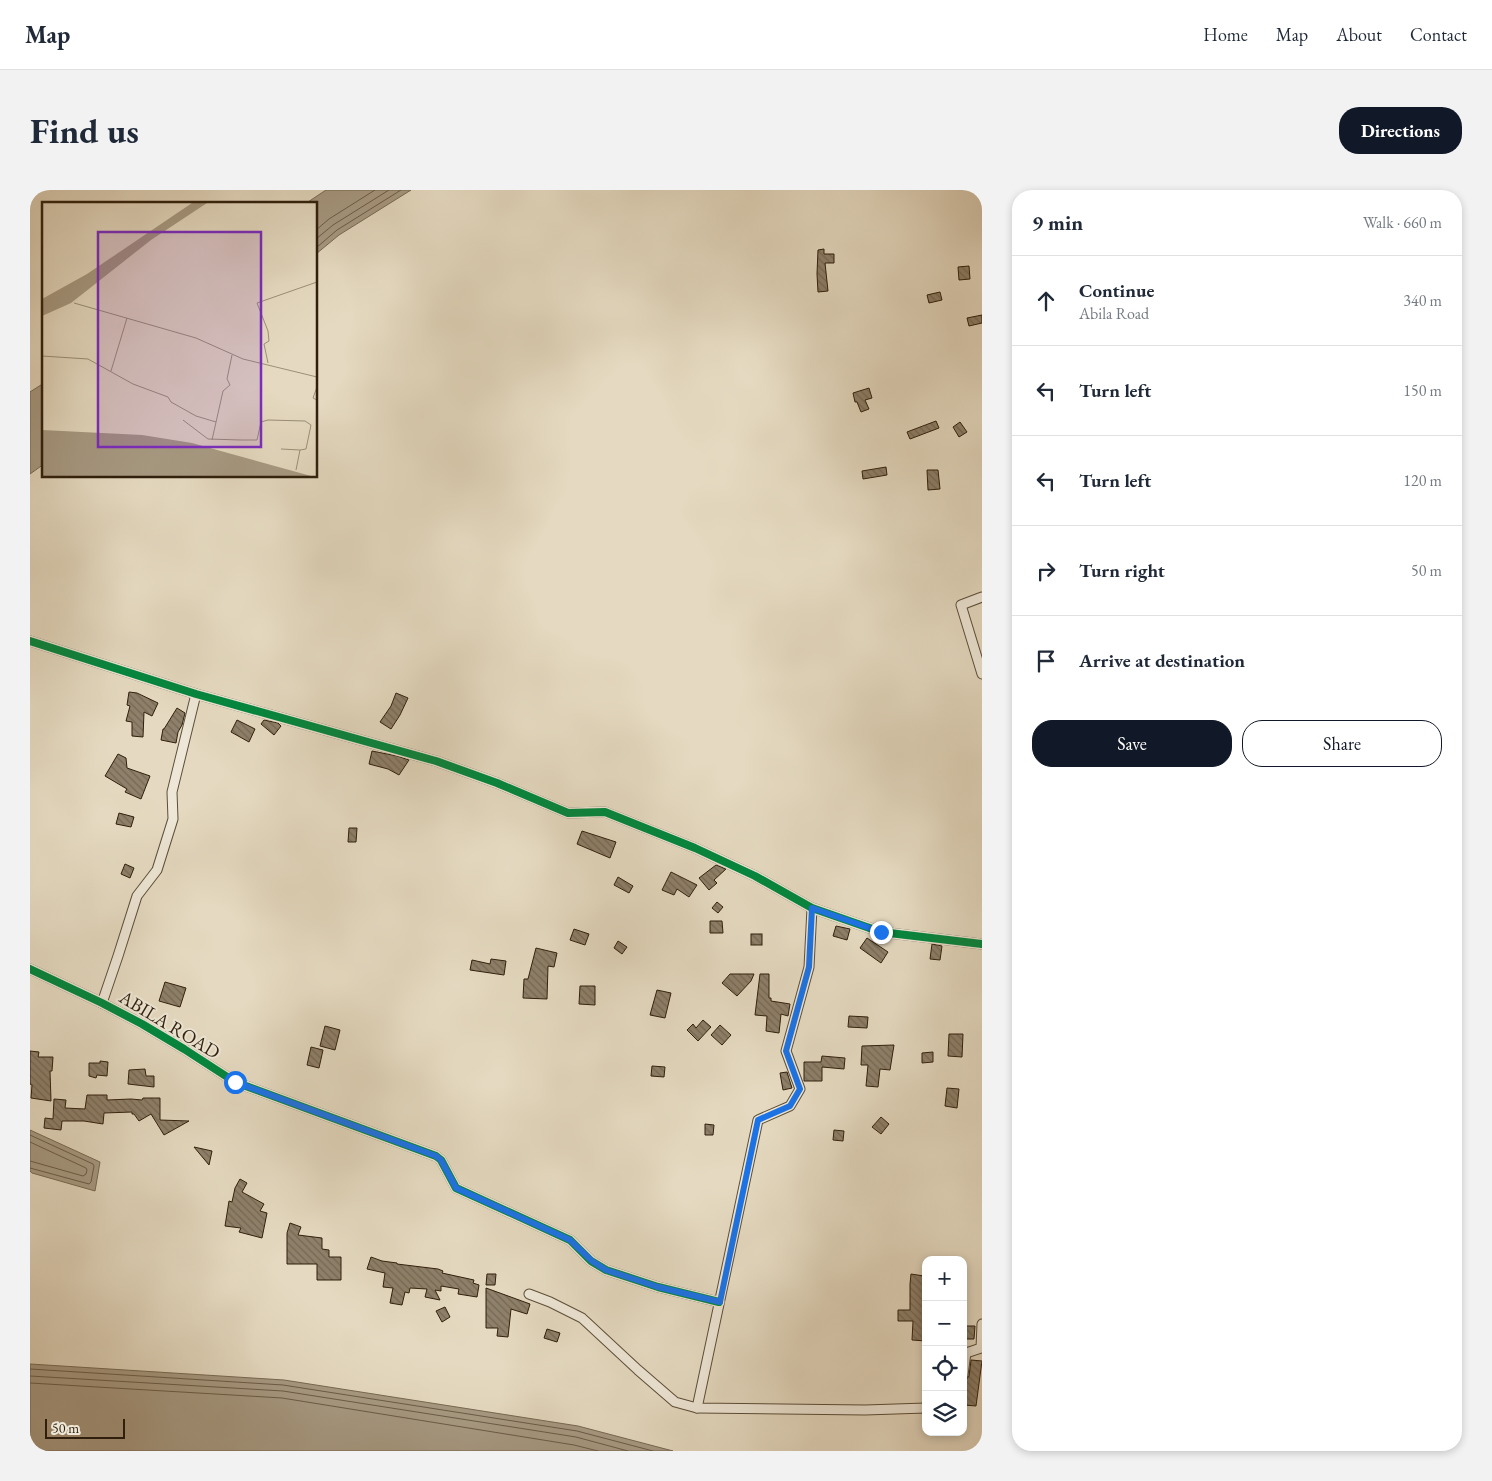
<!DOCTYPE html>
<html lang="en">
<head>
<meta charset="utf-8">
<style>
  :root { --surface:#fff; --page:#f2f2f3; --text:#1f2937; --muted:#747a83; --line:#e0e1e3; --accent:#111827 }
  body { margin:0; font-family:"EB Garamond",serif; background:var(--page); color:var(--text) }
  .controls { position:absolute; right:15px; bottom:15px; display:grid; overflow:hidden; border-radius:10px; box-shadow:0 2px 8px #0003 }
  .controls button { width:45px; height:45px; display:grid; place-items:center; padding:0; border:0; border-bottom:1px solid var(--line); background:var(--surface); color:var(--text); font:25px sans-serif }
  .scale { position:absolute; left:15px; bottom:12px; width:80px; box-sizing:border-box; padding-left:5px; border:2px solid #2f1f0c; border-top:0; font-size:14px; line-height:18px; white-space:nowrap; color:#2f1f0c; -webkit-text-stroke:4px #eee7d7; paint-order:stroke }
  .stop { position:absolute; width:15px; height:15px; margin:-11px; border:4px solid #1a73e8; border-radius:50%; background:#fff }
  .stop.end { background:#1a73e8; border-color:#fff; box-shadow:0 1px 5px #0008 }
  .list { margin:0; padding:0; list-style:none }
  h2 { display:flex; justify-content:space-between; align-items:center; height:65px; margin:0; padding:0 20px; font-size:21px }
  h2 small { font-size:16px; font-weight:400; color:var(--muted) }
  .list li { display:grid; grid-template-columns:32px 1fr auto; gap:15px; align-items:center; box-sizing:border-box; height:90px; padding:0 20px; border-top:1px solid var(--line) }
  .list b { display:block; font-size:19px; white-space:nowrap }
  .list p { margin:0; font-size:16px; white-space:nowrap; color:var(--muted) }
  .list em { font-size:16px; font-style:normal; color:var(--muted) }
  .actions { display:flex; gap:10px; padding:15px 20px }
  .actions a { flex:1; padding:11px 0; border:1px solid var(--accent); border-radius:20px; text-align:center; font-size:18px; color:var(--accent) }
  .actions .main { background:var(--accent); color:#fff }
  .icon { flex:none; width:28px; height:28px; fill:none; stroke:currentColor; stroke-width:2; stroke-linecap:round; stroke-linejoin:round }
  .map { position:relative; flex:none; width:952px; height:1261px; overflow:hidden; border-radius:20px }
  header { display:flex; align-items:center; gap:30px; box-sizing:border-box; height:70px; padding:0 25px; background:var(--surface); border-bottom:1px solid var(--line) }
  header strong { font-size:24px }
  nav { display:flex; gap:28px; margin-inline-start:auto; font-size:18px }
  .intro { display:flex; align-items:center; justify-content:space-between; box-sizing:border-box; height:120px; padding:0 30px }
  h1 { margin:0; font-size:35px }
  .button { padding:12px 22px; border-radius:20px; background:var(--accent); color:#fff; font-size:18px; font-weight:700 }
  main { display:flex; gap:30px; padding:0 30px }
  aside { flex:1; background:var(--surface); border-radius:20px; box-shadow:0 2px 8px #0003 }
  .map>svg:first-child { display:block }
  .water { fill:#a79a83; stroke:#776953 }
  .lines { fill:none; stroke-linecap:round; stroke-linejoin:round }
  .shore { stroke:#6b5c48; stroke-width:1 }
  .building { fill:url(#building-back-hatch); stroke:#2f1f0c }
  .street-casing { stroke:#5c4e39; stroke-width:11 }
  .street { stroke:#eee7d7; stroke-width:9 }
  .cycleway-casing { stroke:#eee7d7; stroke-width:11 }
  .cycleway { stroke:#00873e; stroke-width:8 }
  .route { stroke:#1a73e8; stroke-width:6 }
  .labels { text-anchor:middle; stroke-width:4; stroke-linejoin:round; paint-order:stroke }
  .street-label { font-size:19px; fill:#2f1f0c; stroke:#eee7d7 }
  .inset-road { fill:none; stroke:#9c8f79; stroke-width:1 }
  .view { fill:#7b2cbf; fill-opacity:0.15; stroke:#7b2cbf; stroke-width:2.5 }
  .inset-edge { fill:none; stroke:#2f1f0c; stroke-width:2.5 }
</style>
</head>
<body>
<header>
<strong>Map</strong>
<nav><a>Home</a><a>Map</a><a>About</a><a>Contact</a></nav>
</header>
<div class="intro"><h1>Find us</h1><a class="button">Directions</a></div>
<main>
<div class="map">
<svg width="952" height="1261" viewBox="0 0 952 1261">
  <defs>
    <pattern id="building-back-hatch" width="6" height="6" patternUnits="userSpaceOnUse" patternTransform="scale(1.25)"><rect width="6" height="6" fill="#8e806a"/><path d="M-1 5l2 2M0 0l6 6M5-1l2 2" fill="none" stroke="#746856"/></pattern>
  </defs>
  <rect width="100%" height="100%" fill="#e5dac1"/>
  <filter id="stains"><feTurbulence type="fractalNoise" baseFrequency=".004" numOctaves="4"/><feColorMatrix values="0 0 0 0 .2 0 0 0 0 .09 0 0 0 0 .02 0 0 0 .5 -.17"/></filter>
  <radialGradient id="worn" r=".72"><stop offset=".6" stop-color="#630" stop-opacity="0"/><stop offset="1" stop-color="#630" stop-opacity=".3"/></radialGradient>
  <!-- water -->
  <g class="water">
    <polygon points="296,0 381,0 309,45 286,64 286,14 275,14"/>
    <polygon points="14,193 14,274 0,284 0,202"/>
    <polygon points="0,940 70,972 65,1001 2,983 0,981"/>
    <polygon points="0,1174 254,1190 548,1236 643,1261 0,1261"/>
  </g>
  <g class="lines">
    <!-- shore -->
    <g class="shore">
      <polyline points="286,40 299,29 345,0"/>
      <polyline points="286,49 303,35 359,0"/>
      <polyline points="286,58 307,40 371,0"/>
      <polyline points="0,945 63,974 64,976 61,992 59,994 0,978"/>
      <polyline points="0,952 56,978 57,980 56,984 53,986 0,971"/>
      <polyline points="0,1179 253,1195 547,1241 623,1261"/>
      <polyline points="0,1186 253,1201 546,1247 598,1261"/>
      <polyline points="0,1193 252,1208 544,1255 568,1261"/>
    </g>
  </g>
  <!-- building -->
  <g class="building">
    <polygon points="794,59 794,64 804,64 804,73 795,73 798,101 788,102 787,84 788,60"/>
    <polygon points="939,76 940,89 929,90 928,77"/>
    <polygon points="910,102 912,110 899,113 897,105"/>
    <polygon points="952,125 952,133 939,136 937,128"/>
    <polygon points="839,198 842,208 835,210 839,219 831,222 827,212 825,212 823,203"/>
    <polygon points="906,231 909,238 880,249 877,242"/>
    <polygon points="930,232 937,242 929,247 923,237"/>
    <polygon points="856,277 857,285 833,289 832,281"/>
    <polygon points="897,280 908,280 910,299 898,300"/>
    <polygon points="99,502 107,503 128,513 122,526 114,522 113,547 102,546 102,532 96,531 100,516 97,515"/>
    <polygon points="366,503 378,508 370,525 361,539 350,532 361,516"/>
    <polygon points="147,518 155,523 152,535 148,542 146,553 131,550 133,539 134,539"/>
    <polygon points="207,530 225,539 219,552 201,542"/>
    <polygon points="234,530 248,533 251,536 244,545 231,534"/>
    <polygon points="342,561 367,566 379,570 369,585 358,579 339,574"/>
    <polygon points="88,564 96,568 97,578 120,586 111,609 95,602 97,599 75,586"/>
    <polygon points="89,623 104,627 101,637 86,634"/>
    <polygon points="319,638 327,638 326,652 318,652"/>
    <polygon points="552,641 586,652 580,668 547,654"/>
    <polygon points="95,674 104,678 100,688 91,684"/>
    <polygon points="686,675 696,679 684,690 687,693 679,700 669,688"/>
    <polygon points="641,682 667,695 659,707 647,699 644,705 632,700"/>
    <polygon points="588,687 603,696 599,703 584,695"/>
    <polygon points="687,712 693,717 688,723 682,718"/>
    <polygon points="680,731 692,731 693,743 680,743"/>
    <polygon points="806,736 820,739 817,750 803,746"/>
    <polygon points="544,739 559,744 555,755 540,750"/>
    <rect x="721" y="744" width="11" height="11"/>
    <polygon points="837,748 858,762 851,773 830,758"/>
    <polygon points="588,751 597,757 592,764 584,758"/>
    <polygon points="902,754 912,756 910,770 900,769"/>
    <polygon points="506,758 527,763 524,777 518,776 517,809 493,808 494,789 498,789"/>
    <polygon points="461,769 476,771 474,785 440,780 442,770 460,774"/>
    <polygon points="700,784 724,784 721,791 707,806 692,793"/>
    <polygon points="730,784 739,784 739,808 741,808 741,811 760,814 758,826 751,824 749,843 736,841 737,826 725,825"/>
    <polygon points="135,792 156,798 150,817 129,811"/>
    <polygon points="550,796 565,796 565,815 549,814"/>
    <polygon points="627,800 641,803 635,828 620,825"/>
    <polygon points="819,826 838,827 837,838 818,837"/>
    <polygon points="673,830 681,837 668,851 657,840 663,834 666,838"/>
    <polygon points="690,835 701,845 692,855 681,845"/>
    <polygon points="295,836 310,840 305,860 290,856"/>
    <polygon points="919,844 933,844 932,867 918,866"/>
    <polygon points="864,855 860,880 850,879 848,897 836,896 838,875 831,875 832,856"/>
    <polygon points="281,857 293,860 289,878 277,875"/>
    <polygon points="0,861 9,862 8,867 23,867 22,881 20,881 21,911 1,908 2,895 0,894"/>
    <polygon points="903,862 903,872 892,873 892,863"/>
    <polygon points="792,866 815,868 814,879 792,877 792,891 774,891 774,872 791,872"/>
    <polygon points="70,871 78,872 77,886 67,885 66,888 59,886 59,873 70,873"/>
    <polygon points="622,876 635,877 634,887 621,886"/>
    <polygon points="115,879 116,886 124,886 124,897 98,894 99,880"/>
    <polygon points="757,882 762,898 753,900 750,883"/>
    <polygon points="917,898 929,899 927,918 915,916"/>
    <polygon points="57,905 77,905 77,910 101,909 112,910 113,908 130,908 130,930 159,931 134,945 121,924 109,931 104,924 102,924 102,922 74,923 73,934 54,931 32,931 31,940 14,938 15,928 23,929 24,909 36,910 35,918 55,919"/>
    <polygon points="851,927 859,934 851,944 842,937"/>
    <polygon points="675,934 684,935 683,945 675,945"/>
    <polygon points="804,940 814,941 813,951 803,950"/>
    <polygon points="164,957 182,961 179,975"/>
    <polygon points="210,989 217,993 212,1002 234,1014 230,1021 237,1023 232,1048 209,1042 211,1038 195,1036 199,1011 202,1012 205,998"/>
    <polygon points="260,1033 271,1037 268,1045 292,1048 292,1059 299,1060 299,1067 311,1067 311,1090 287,1090 287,1074 257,1074 257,1043"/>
    <polygon points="341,1067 352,1071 367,1073 367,1074 408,1079 413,1081 412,1083 444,1090 443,1093 449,1095 447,1107 428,1104 429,1099 411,1096 411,1101 405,1100 410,1110 395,1107 397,1099 380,1098 379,1103 375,1102 372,1115 360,1113 363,1098 353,1097 355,1083 337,1079"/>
    <polygon points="457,1084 466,1084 465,1095 456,1095"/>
    <polygon points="881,1084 894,1086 896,1151 882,1150 883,1131 868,1131 868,1120 880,1120 880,1094"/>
    <polygon points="456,1098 500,1114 497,1124 481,1119 478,1147 467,1146 468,1138 456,1138"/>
    <polygon points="415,1117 420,1127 412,1132 406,1121"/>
    <polygon points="933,1136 945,1136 944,1149 933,1149"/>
    <polygon points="517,1139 530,1143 527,1152 514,1148"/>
    <polygon points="941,1170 952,1171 946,1216 934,1215 936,1190 939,1186"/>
  </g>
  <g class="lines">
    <!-- street casing -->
    <g class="street-casing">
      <g id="street">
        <polyline points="952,407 931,415 952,484"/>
        <polyline points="0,451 166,504 406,571 467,593 538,623 575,622 665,658 725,686 782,718 851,742 952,754"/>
        <polyline points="0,779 72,813 112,834 154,859 205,892 406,966 411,970 426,998 540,1050 561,1071 576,1080 628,1097 689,1112"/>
        <polyline points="72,813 88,766 107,706 127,680 143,629 142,602 166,504"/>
        <polyline points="499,1104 520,1112 552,1128 608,1180 645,1212 667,1218 835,1220 896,1218"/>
        <polyline points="933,1185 936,1163 951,1158 952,1134"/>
        <polyline points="667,1218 728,930 760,916 770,899 756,861 779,777 782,718"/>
      </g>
    </g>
    <!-- street -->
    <use href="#street" class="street"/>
    <!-- cycleway casing -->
    <g class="cycleway-casing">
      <g id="cycleway">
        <polyline points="0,451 166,504 406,571 467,593 538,623 575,622 665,658 725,686 782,718 851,742 952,754"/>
        <polyline points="0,779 72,813 112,834 154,859 205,892 406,966 411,970 426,998 540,1050 561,1071 576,1080 628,1097 689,1112"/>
      </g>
    </g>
    <!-- cycleway -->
    <use href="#cycleway" class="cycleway"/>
  </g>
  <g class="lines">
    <!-- route -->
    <polyline class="route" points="205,892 406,966 411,970 426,998 540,1050 562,1071 576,1080 628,1097 690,1112 728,930 760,916 770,899 756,861 779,777 782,718 851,742"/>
  </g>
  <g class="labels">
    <!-- street labels -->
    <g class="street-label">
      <text transform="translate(140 834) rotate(31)" y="7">ABILA ROAD</text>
    </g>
  </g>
  <!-- overview -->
  <g transform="translate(12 12)">
    <rect width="275" height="275" fill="#e5dac1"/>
    <path d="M150,1h15l-56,37 -80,63 -29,13v-17l45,-25zM0,228l100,5 50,8 119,33h-269z" fill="#a79a83"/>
    <path class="inset-road" d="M32,101l122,35 47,21 74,18M0,154l46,3 45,25 35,13 3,5 25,14 20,6M226,161l-4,-19 5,-3 -1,-10 -11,-28 60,-21M69,169l16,-53M275,185l-4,11 4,2M141,218l25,19 33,1h16l4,-18 7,-2 37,1 6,4 -5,24 -6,1 -4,20M170,238l11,-49 7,-6 -3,-6 5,-24M239,247l19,1"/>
    <path class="view" d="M56,30h163v215h-163z"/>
    <rect width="275" height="275" class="inset-edge"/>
  </g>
  <rect width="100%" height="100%" filter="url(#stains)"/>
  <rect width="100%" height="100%" fill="url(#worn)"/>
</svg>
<div class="controls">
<button>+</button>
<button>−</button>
<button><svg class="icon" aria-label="locate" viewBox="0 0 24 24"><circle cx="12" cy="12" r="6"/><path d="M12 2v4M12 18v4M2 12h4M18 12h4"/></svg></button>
<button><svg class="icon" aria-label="layers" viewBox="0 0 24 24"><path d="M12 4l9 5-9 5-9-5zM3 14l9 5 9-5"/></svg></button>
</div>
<div class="scale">50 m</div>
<div class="stop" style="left:205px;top:892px"></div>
<div class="stop end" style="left:851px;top:742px"></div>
</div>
<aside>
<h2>9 min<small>Walk · 660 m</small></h2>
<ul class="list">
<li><svg class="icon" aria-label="ahead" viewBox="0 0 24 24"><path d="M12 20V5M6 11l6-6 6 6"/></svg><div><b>Continue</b><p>Abila Road</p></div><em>340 m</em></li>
<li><svg class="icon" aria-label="left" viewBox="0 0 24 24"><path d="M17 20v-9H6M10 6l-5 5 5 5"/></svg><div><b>Turn left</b></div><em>150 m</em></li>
<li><svg class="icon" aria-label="left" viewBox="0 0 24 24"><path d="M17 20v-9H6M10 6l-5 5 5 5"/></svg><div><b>Turn left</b></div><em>120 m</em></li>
<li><svg class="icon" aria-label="right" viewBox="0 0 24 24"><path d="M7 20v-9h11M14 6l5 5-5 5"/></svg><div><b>Turn right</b></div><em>50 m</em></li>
<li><svg class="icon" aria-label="arrive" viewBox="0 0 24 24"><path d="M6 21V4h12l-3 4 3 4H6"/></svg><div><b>Arrive at destination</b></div></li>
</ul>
<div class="actions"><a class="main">Save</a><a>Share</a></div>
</aside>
</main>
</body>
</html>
